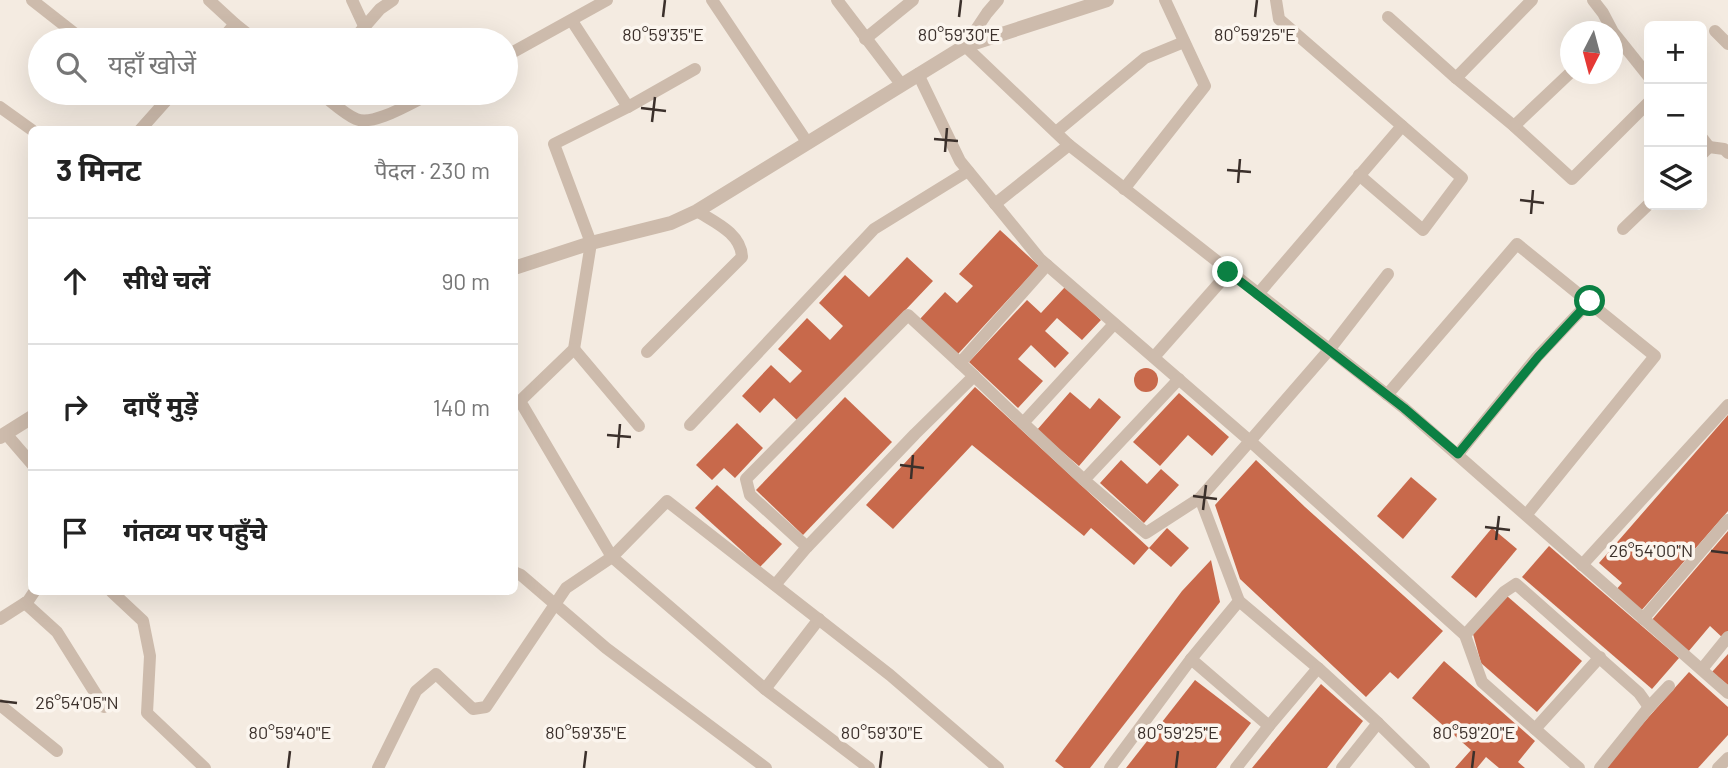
<!DOCTYPE html>
<html lang="hi">
<head>
<meta charset="utf-8">
<style>
  :root { --surface:#fff; --page:#f6f6f6; --text:#222; --muted:#767676; --line:#e0e0e0 }
  body { margin:0; font-family:Barlow,"Noto Sans Devanagari",sans-serif; background:var(--page); color:var(--text) }
  .controls { position:absolute; right:21px; top:21px; display:grid; overflow:hidden; border-radius:10px; box-shadow:0 7px 28px #0002 }
  .controls button { width:63px; height:63px; display:grid; place-items:center; padding:0; border:0; border-bottom:2px solid var(--line); background:var(--surface); color:var(--text); font:35px sans-serif }
  .compass { position:absolute; left:1560px; top:21px; width:63px; height:63px; border-radius:50%; background:var(--surface); box-shadow:0 7px 28px #0002; rotate:186deg }
  .stop { position:absolute; width:21px; height:21px; margin:-16px; border:5px solid #0b8043; border-radius:50%; background:#fff }
  .stop.end { background:#0b8043; border-color:#fff; box-shadow:0 2px 7px #0008 }
  .list { margin:0; padding:0; list-style:none }
  h2 { display:flex; justify-content:space-between; align-items:center; height:91px; margin:0; padding:0 28px; font-size:30px }
  h2 small { font-size:23px; font-weight:400; color:var(--muted) }
  .list li { display:grid; grid-template-columns:46px 1fr auto; gap:21px; align-items:center; box-sizing:border-box; height:126px; padding:0 28px; border-top:2px solid var(--line) }
  .list b { display:block; font-size:26px; white-space:nowrap }
  .list em { font-size:23px; font-style:normal; color:var(--muted) }
  .icon { flex:none; width:38px; height:38px; fill:none; stroke:currentColor; stroke-width:2; stroke-linecap:round; stroke-linejoin:round }
  .map { position:relative; flex:none; width:1728px; height:768px; overflow:hidden }
  .search { position:absolute; background:var(--surface); box-shadow:0 7px 28px #0002; left:28px; top:28px; width:490px; height:77px; display:flex; align-items:center; gap:18px; box-sizing:border-box; padding:0 24px; border-radius:38px; color:var(--muted); font-size:26px }
  .panel { position:absolute; background:var(--surface); box-shadow:0 7px 28px #0002; left:28px; top:126px; width:490px; height:469px; border-radius:10px }
  .map>svg:first-child { display:block }
  .building { fill:#c8694b }
  .lines { fill:none; stroke-linecap:round; stroke-linejoin:round }
  .minor { stroke:#cdbbac; stroke-width:12 }
  .tertiary { stroke:#cdbbac; stroke-width:14 }
  .route { stroke:#0b8043; stroke-width:9 }
  .ticks { fill:none; stroke:#3b302b; stroke-width:2.5 }
  .ticks-label { font-size:18px; text-anchor:middle; fill:#3b302b; stroke:#fbf5ee; stroke-width:7; stroke-linejoin:round; paint-order:stroke }
</style>
</head>
<body>
<div class="map">
<svg width="1728" height="768" viewBox="0 0 1728 768">
  <rect width="100%" height="100%" fill="#f4ebe1"/>
  <!-- building -->
  <g class="building">
    <polygon points="1000,230 1039,266 958,354 920,319 945,292 957,303 973,286 959,274"/>
    <polygon points="907,257 933,281 799,422 774,398 760,413 742,396 771,365 790,383 802,371 778,349 807,318 830,340 843,326 819,303 845,275 869,297"/>
    <polygon points="1065,287 1101,320 1082,340 1057,318 1045,331 1069,353 1055,368 1031,345 1018,359 1043,381 1018,408 969,362 1027,300 1041,313"/>
    <circle cx="1146" cy="380" r="12"/>
    <polygon points="975,387 1149,548 1134,565 1091,528 1084,536 972,445 893,529 866,505"/>
    <polygon points="1070,392 1090,409 1099,398 1121,417 1079,466 1037,430"/>
    <polygon points="1179,393 1229,437 1212,456 1188,435 1160,466 1133,442"/>
    <polygon points="845,397 892,442 803,535 756,490"/>
    <polygon points="1728,415 1728,511 1640,612 1615,591 1622,583 1599,563"/>
    <polygon points="737,423 763,448 735,478 724,468 712,480 696,465"/>
    <polygon points="1121,460 1147,484 1161,469 1179,485 1144,523 1100,483"/>
    <polygon points="1256,460 1305,507 1443,631 1398,679 1390,672 1366,697 1240,579 1215,505"/>
    <polygon points="1411,477 1437,499 1403,539 1377,516"/>
    <polygon points="717,485 782,544 760,567 695,508"/>
    <polygon points="1167,528 1189,548 1171,567 1149,548"/>
    <polygon points="1492,528 1517,549 1476,598 1451,577"/>
    <polygon points="1728,531 1728,635 1724,639 1710,626 1688,652 1651,621"/>
    <polygon points="1549,546 1679,658 1652,689 1522,577"/>
    <polygon points="1211,560 1220,602 1090,768 1064,768 1055,761 1182,591"/>
    <polygon points="1507,596 1582,661 1537,712 1481,663 1473,634"/>
    <polygon points="1728,654 1728,685 1712,672"/>
    <polygon points="1444,661 1535,741 1518,762 1525,768 1499,768 1486,757 1477,768 1455,768 1471,750 1412,698"/>
    <polygon points="1689,672 1728,707 1728,735 1698,768 1603,768"/>
    <polygon points="1195,680 1251,723 1216,768 1126,768"/>
    <polygon points="1321,684 1363,721 1327,768 1252,768"/>
  </g>
  <g class="lines">
    <!-- minor -->
    <g class="minor">
      <polyline points="32,0 83,40"/>
      <polyline points="209,0 235,24"/>
      <polyline points="352,0 365,28"/>
      <polyline points="712,0 807,142"/>
      <polyline points="837,0 901,84"/>
      <polyline points="998,0 987,13 965,46 1069,145"/>
      <polyline points="1276,0 1279,19 1462,178 1423,230 1359,175"/>
      <polyline points="1532,0 1456,78 1514,126 1572,179 1649,102"/>
      <polyline points="1593,0 1603,13 1613,32 1649,77"/>
      <polyline points="1388,17 1456,78"/>
      <polyline points="572,21 628,107"/>
      <polyline points="1715,31 1728,44"/>
      <polyline points="865,39 913,0"/>
      <polyline points="221,40 235,24 255,40"/>
      <polyline points="353,40 380,9 393,0"/>
      <polyline points="506,56 607,0"/>
      <polyline points="695,69 628,107 554,144 591,243 574,349 520,401 612,557 765,689 869,768"/>
      <polyline points="918,74 960,161 1040,259 1250,441 1200,498 1239,601 1191,659 1110,768"/>
      <polyline points="148,93 162,104"/>
      <path d="M320,93c11,8 23,20 36,26 18,8 58,-18 76,-26"/>
      <polyline points="0,107 32,130"/>
      <polyline points="1514,126 1570,73"/>
      <polyline points="140,130 173,93"/>
      <polyline points="1056,132 1145,58 1184,42"/>
      <polyline points="1702,138 1709,147 1702,154"/>
      <polyline points="1709,147 1724,149 1728,153"/>
      <polyline points="1124,189 1205,86 1165,0"/>
      <polyline points="995,204 1069,145 1404,408 1728,693"/>
      <polyline points="1623,229 1649,204"/>
      <polyline points="1388,274 1329,350 1250,441 1465,635 1482,682 1579,768"/>
      <polyline points="1258,294 1402,126"/>
      <polyline points="574,349 639,426"/>
      <path d="M647,352l95,-95c-1,-24 -28,-35 -45,-46"/>
      <polyline points="1154,357 1229,272"/>
      <polyline points="974,376 1023,423"/>
      <polyline points="1179,379 1084,480 1146,533 1200,498"/>
      <polyline points="1387,395 1517,244 1655,356 1527,514"/>
      <polyline points="690,425 874,229 968,171"/>
      <polyline points="7,435 32,464"/>
      <polyline points="1458,454 1537,357 1590,301"/>
      <polyline points="1084,480 1023,423 1114,324"/>
      <polyline points="807,547 915,434 974,376 960,363"/>
      <polyline points="1582,565 1728,405"/>
      <polyline points="514,572 521,575 606,648 766,768"/>
      <polyline points="775,585 807,547 750,495 746,479 908,315 960,363 1047,265"/>
      <polyline points="112,592 143,621 150,656 147,713 205,768"/>
      <polyline points="25,603 57,632 104,707"/>
      <polyline points="0,619 28,601 34,592"/>
      <polyline points="1643,619 1728,520"/>
      <polyline points="1465,635 1504,592 1516,584 1639,693 1649,707"/>
      <polyline points="1191,659 1269,726 1318,668 1239,601"/>
      <polyline points="1318,668 1378,723 1342,768"/>
      <polyline points="1702,669 1728,637"/>
      <polyline points="765,689 819,619"/>
      <polyline points="0,705 57,751"/>
      <polyline points="1378,723 1424,768"/>
      <polyline points="1535,729 1600,657"/>
      <polyline points="378,768 416,691 436,674 473,709 486,707 566,588 612,557 667,501 890,675 998,768"/>
      <polyline points="1236,768 1269,726"/>
      <polyline points="1600,768 1649,707 1669,686"/>
      <polyline points="1718,768 1728,758"/>
    </g>
    <!-- tertiary -->
    <g class="tertiary">
      <polyline points="514,268 591,243 671,223 697,211 965,46 1107,0"/>
      <polyline points="0,437 32,417"/>
    </g>
  </g>
  <g class="lines">
    <!-- route -->
    <polyline class="route" points="1228,272 1404,408 1458,454 1538,357 1590,301"/>
  </g>
  <!-- ticks -->
  <path class="ticks" d="M663,17l2,-17M959,17l2,-17M1255,17l2,-17M641,108l25,3M652,122l3,-25M934,139l24,2M945,152l2,-24M1227,170l24,2M1238,183l2,-24M1520,200l24,3M1531,214l2,-24M607,435l24,2M618,448l2,-24M900,465l24,3M911,479l2,-24M1193,496l24,3M1203,510l3,-25M1485,527l25,3M1496,540l3,-24M1711,551l17,2M0,701l17,2M288,768l2,-17M584,768l2,-17M880,768l2,-17M1176,768l2,-17M1472,768l2,-17"/>
  <g class="ticks-label">
    <text x="663" y="41">80°59'35"E</text>
    <text x="959" y="41">80°59'30"E</text>
    <text x="1255" y="41">80°59'25"E</text>
    <text x="1651" y="557">26°54'00"N</text>
    <text x="77" y="709">26°54'05"N</text>
    <text x="290" y="739">80°59'40"E</text>
    <text x="586" y="739">80°59'35"E</text>
    <text x="882" y="739">80°59'30"E</text>
    <text x="1178" y="739">80°59'25"E</text>
    <text x="1474" y="739">80°59'20"E</text>
  </g>
</svg>
<div class="controls">
<button>+</button>
<button>−</button>
<button><svg class="icon" aria-label="layers" viewBox="0 0 24 24"><path d="M12 4l9 5-9 5-9-5zM3 14l9 5 9-5"/></svg></button>
</div>
<svg class="compass" viewBox="-18 -18 36 36"><path d="M0-13l5 13h-10z" fill="#e53935"/><path d="M0 13l5-13h-10z" fill="#767676"/></svg>
<div class="stop" style="left:1590px;top:301px"></div>
<div class="stop end" style="left:1228px;top:272px"></div>
<div class="search"><svg class="icon" aria-label="search" viewBox="0 0 24 24"><circle cx="10" cy="10" r="6"/><path d="M15 15l6 6"/></svg>यहाँ खोजें</div>
<section class="panel">
<h2>3 मिनट<small>पैदल · 230 m</small></h2>
<ul class="list">
<li><svg class="icon" aria-label="ahead" viewBox="0 0 24 24"><path d="M12 20V5M6 11l6-6 6 6"/></svg><div><b>सीधे चलें</b></div><em>90 m</em></li>
<li><svg class="icon" aria-label="right" viewBox="0 0 24 24"><path d="M7 20v-9h11M14 6l5 5-5 5"/></svg><div><b>दाएँ मुड़ें</b></div><em>140 m</em></li>
<li><svg class="icon" aria-label="arrive" viewBox="0 0 24 24"><path d="M6 21V4h12l-3 4 3 4H6"/></svg><div><b>गंतव्य पर पहुँचे</b></div></li>
</ul>
</section>
</div>
</body>
</html>
